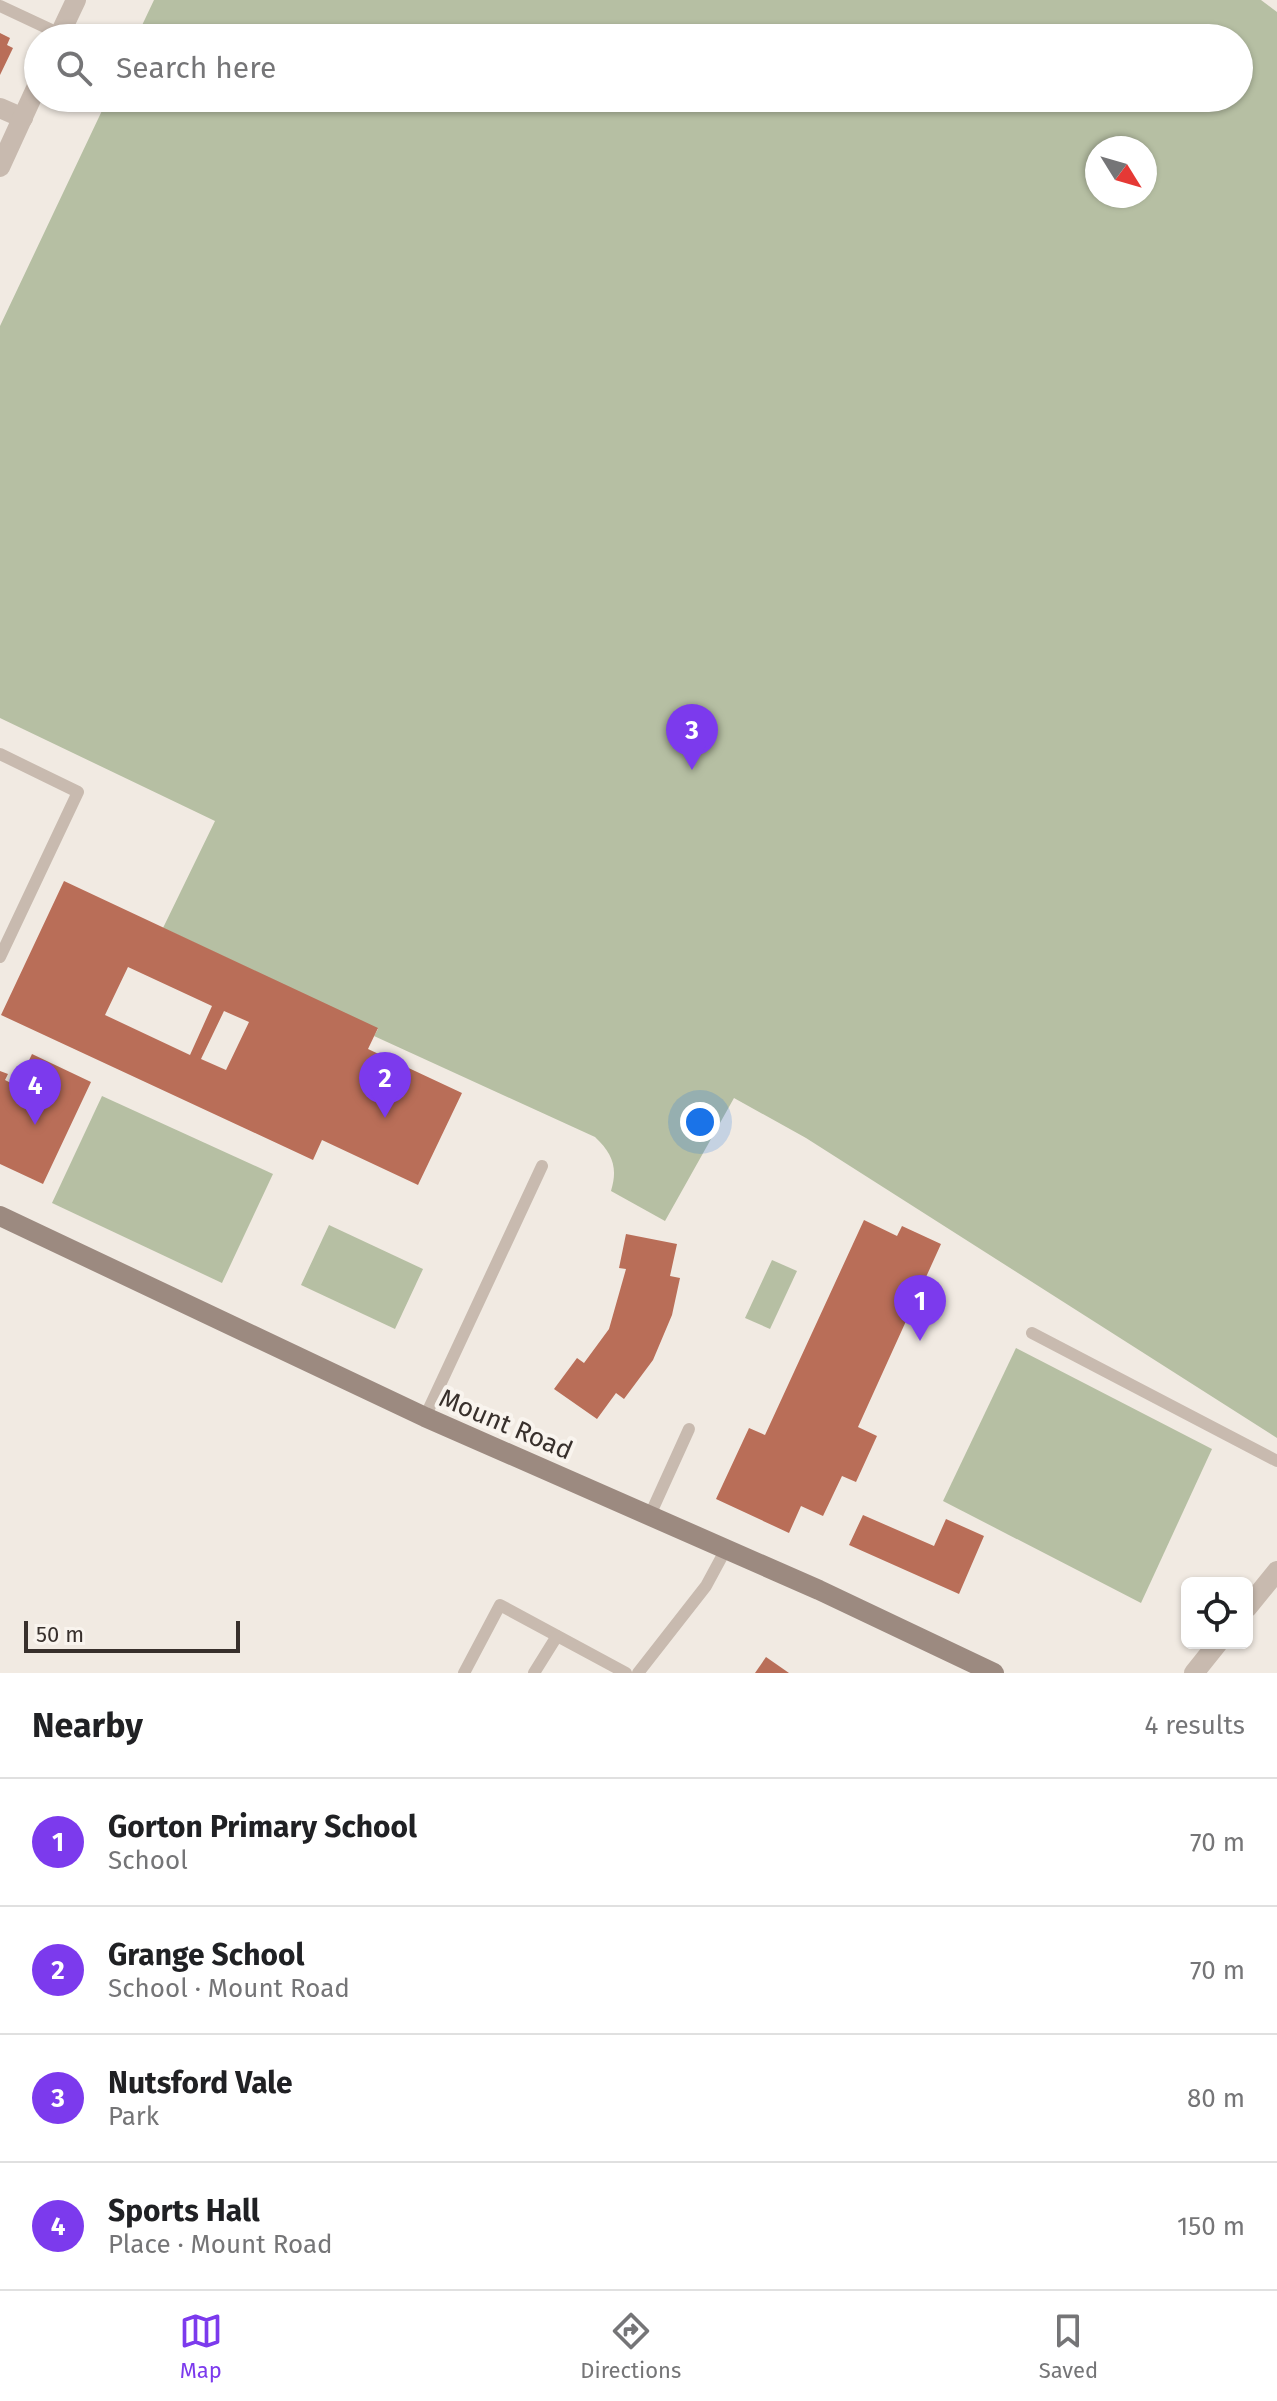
<!DOCTYPE html>
<html lang="en">
<head>
<meta charset="utf-8">
<style>
  :root { --surface:#fff; --page:#f2f2f2; --text:#202124; --muted:#757577; --line:#e0e0e0; --accent:#7c3aed }
  body { margin:0; font-family:"Fira Sans",sans-serif; background:var(--page); color:var(--text) }
  .controls { position:absolute; right:24px; bottom:24px; display:grid; overflow:hidden; border-radius:12px; box-shadow:0 2px 6px #0004 }
  .controls button { width:72px; height:72px; display:grid; place-items:center; padding:0; border:0; border-bottom:2px solid var(--line); background:var(--surface); color:var(--text); font:40px sans-serif }
  .compass { position:absolute; left:1085px; top:136px; width:72px; height:72px; border-radius:50%; background:var(--surface); box-shadow:0 2px 6px #0004; rotate:127deg }
  .scale { position:absolute; left:24px; bottom:20px; width:216px; box-sizing:border-box; padding-left:8px; border:4px solid #38302c; border-top:0; font-size:22px; line-height:28px; white-space:nowrap; color:#38302c; -webkit-text-stroke:6px #f9f4ee; paint-order:stroke }
  .you { position:absolute; left:700px; top:1122px; width:28px; height:28px; margin:-20px; border:6px solid #fff; border-radius:50%; background:#1a73e8; box-shadow:0 0 0 12px #1a73e833 }
  .badge { display:grid; place-items:center; width:52px; height:52px; border-radius:50%; background:var(--accent); color:#fff; font-size:26px; font-weight:700 }
  .pin { position:absolute; translate:-50% -66px; filter:drop-shadow(0 2px 4px #0008) }
  .pin::after { content:''; position:absolute; top:42px; width:28px; height:24px; background:inherit; clip-path:polygon(0 0,100% 0,50% 100%) }
  .list { margin:0; padding:0; list-style:none }
  h2 { display:flex; justify-content:space-between; align-items:center; height:104px; margin:0; padding:0 32px; font-size:34px }
  h2 small { font-size:26px; font-weight:400; color:var(--muted) }
  .list li { display:grid; grid-template-columns:52px 1fr auto; gap:24px; align-items:center; box-sizing:border-box; height:128px; padding:0 32px; border-top:2px solid var(--line) }
  .list b { display:block; font-size:30px; white-space:nowrap }
  .list p { margin:0; font-size:26px; white-space:nowrap; color:var(--muted) }
  .list em { font-size:26px; font-style:normal; color:var(--muted) }
  .icon { flex:none; width:44px; height:44px; fill:none; stroke:currentColor; stroke-width:2; stroke-linecap:round; stroke-linejoin:round }
  .map { position:relative; flex:none; width:1277px; height:1673px; overflow:hidden }
  .search { position:absolute; background:var(--surface); box-shadow:0 2px 6px #0004; left:24px; right:24px; top:24px; height:88px; display:flex; align-items:center; gap:20px; box-sizing:border-box; padding:0 28px; border-radius:44px; color:var(--muted); font-size:30px }
  .sheet { height:616px; background:var(--surface) }
  nav { display:flex; justify-content:space-around; align-items:center; box-sizing:border-box; height:112px; border-top:2px solid var(--line); background:var(--surface); font-size:22px; color:var(--muted) }
  nav a { display:grid; justify-items:center; gap:4px }
  nav .on { color:var(--accent) }
  .map>svg:first-child { display:block }
  .green { fill:#b6bfa3; fill-rule:evenodd }
  .building { fill:#b96e58; fill-rule:evenodd }
  .lines { fill:none; stroke-linecap:round; stroke-linejoin:round }
  .service { stroke:#c8baaf; stroke-width:12 }
  .minor { stroke:#c8baaf; stroke-width:20 }
  .tertiary { stroke:#c8baaf; stroke-width:20 }
  .secondary { stroke:#9c8a80; stroke-width:20 }
  .labels { text-anchor:middle; stroke-width:8; stroke-linejoin:round; paint-order:stroke }
  .street-label { font-size:26px; fill:#38302c; stroke:#f9f4ee }
</style>
</head>
<body>
<div class="map">
<svg width="1277" height="1673" viewBox="0 0 1277 1673">
  <rect width="100%" height="100%" fill="#f1eae2"/>
  <!-- green -->
  <g class="green">
    <path d="M154,0h1107l16,12v1426l-471,-300 -72,-40 -69,123 -54,-30c7,-23 2,-37 -16,-54l-221,-101 4,-7 -215,-101 52,-107 -215,-103v-392l108,-228h1131v-60h-1103zM1097,148h48v48h-48z"/>
    <polygon points="102,1096 273,1174 222,1283 52,1203"/>
    <polygon points="329,1225 423,1269 395,1329 301,1285"/>
    <polygon points="772,1260 797,1271 770,1329 745,1318"/>
    <polygon points="1016,1348 1212,1449 1141,1603 943,1501"/>
  </g>
  <!-- building -->
  <g class="building">
    <polygon points="0,33 10,38 7,45 13,48 0,75"/>
    <path d="M64,881l314,147 -10,21 94,44 -44,92 -96,-45 -9,20 -312,-145zM128,967l84,39 -22,49 -85,-40zM224,1011l25,11 -23,48 -25,-11z"/>
    <polygon points="32,1054 91,1082 43,1184 0,1164 0,1071 8,1074 5,1080 17,1086"/>
    <polygon points="864,1220 897,1236 902,1226 941,1244 858,1427 877,1436 856,1482 842,1476 823,1516 801,1506 789,1533 716,1499 749,1428 765,1435"/>
    <polygon points="626,1234 677,1244 670,1276 680,1278 672,1315 653,1360 624,1399 616,1393 597,1419 554,1389 577,1358 584,1363 609,1329 626,1269 619,1268"/>
    <polygon points="863,1515 934,1546 946,1519 984,1536 959,1594 849,1545"/>
    <polygon points="766,1657 789,1673 755,1673"/>
  </g>
  <g class="lines">
    <!-- service -->
    <g class="service">
      <polyline points="0,6 60,34"/>
      <polyline points="126,98 134,101"/>
      <polyline points="0,754 78,792 0,957"/>
      <polyline points="1032,1333 1277,1461"/>
      <polyline points="425,1417 542,1166"/>
      <polyline points="650,1515 689,1429"/>
      <polyline points="464,1673 500,1605 626,1673"/>
      <polyline points="534,1673 557,1636"/>
      <polyline points="638,1673 706,1586 726,1549"/>
    </g>
    <!-- minor -->
    <g class="minor">
      <polyline points="0,108 23,118"/>
      <polyline points="1247,1608 1277,1571"/>
      <polyline points="1194,1673 1218,1643"/>
    </g>
    <!-- tertiary -->
    <g class="tertiary">
      <polyline points="58,38 76,0"/>
      <polyline points="0,167 38,84"/>
    </g>
    <!-- secondary -->
    <polyline class="secondary" points="0,1216 425,1417 819,1590 994,1673"/>
  </g>
  <g class="labels">
    <!-- street labels -->
    <g class="street-label">
      <text transform="translate(506 1424) rotate(23)" y="9">Mount Road</text>
    </g>
  </g>
</svg>
<div class="controls">
<button><svg class="icon" aria-label="locate" viewBox="0 0 24 24"><circle cx="12" cy="12" r="6"/><path d="M12 2v4M12 18v4M2 12h4M18 12h4"/></svg></button>
</div>
<svg class="compass" viewBox="-18 -18 36 36"><path d="M0-13l5 13h-10z" fill="#e53935"/><path d="M0 13l5-13h-10z" fill="#757577"/></svg>
<div class="scale">50 m</div>
<div class="you"></div>
<div class="pin badge" style="left:920px;top:1341px">1</div>
<div class="pin badge" style="left:385px;top:1118px">2</div>
<div class="pin badge" style="left:692px;top:770px">3</div>
<div class="pin badge" style="left:35px;top:1125px">4</div>
<div class="search"><svg class="icon" aria-label="search" viewBox="0 0 24 24"><circle cx="10" cy="10" r="6"/><path d="M15 15l6 6"/></svg>Search here</div>
</div>
<section class="sheet">
<h2>Nearby<small>4 results</small></h2>
<ul class="list">
<li><span class="badge">1</span><div><b>Gorton Primary School</b><p>School</p></div><em>70 m</em></li>
<li><span class="badge">2</span><div><b>Grange School</b><p>School · Mount Road</p></div><em>70 m</em></li>
<li><span class="badge">3</span><div><b>Nutsford Vale</b><p>Park</p></div><em>80 m</em></li>
<li><span class="badge">4</span><div><b>Sports Hall</b><p>Place · Mount Road</p></div><em>150 m</em></li>
</ul>
</section>
<nav>
<a class="on"><svg class="icon" aria-label="map" viewBox="0 0 24 24"><path d="M3 6l6-2 6 2 6-2v14l-6 2-6-2-6 2zM9 4v14M15 6v14"/></svg>Map</a>
<a><svg class="icon" aria-label="directions" viewBox="0 0 24 24"><path d="M12 3l9 9-9 9-9-9zM9 14v-3h6M13 9l2 2-2 2"/></svg>Directions</a>
<a><svg class="icon" aria-label="saved" viewBox="0 0 24 24"><path d="M7 4h10v16l-5-4-5 4z"/></svg>Saved</a>
</nav>
</body>
</html>
